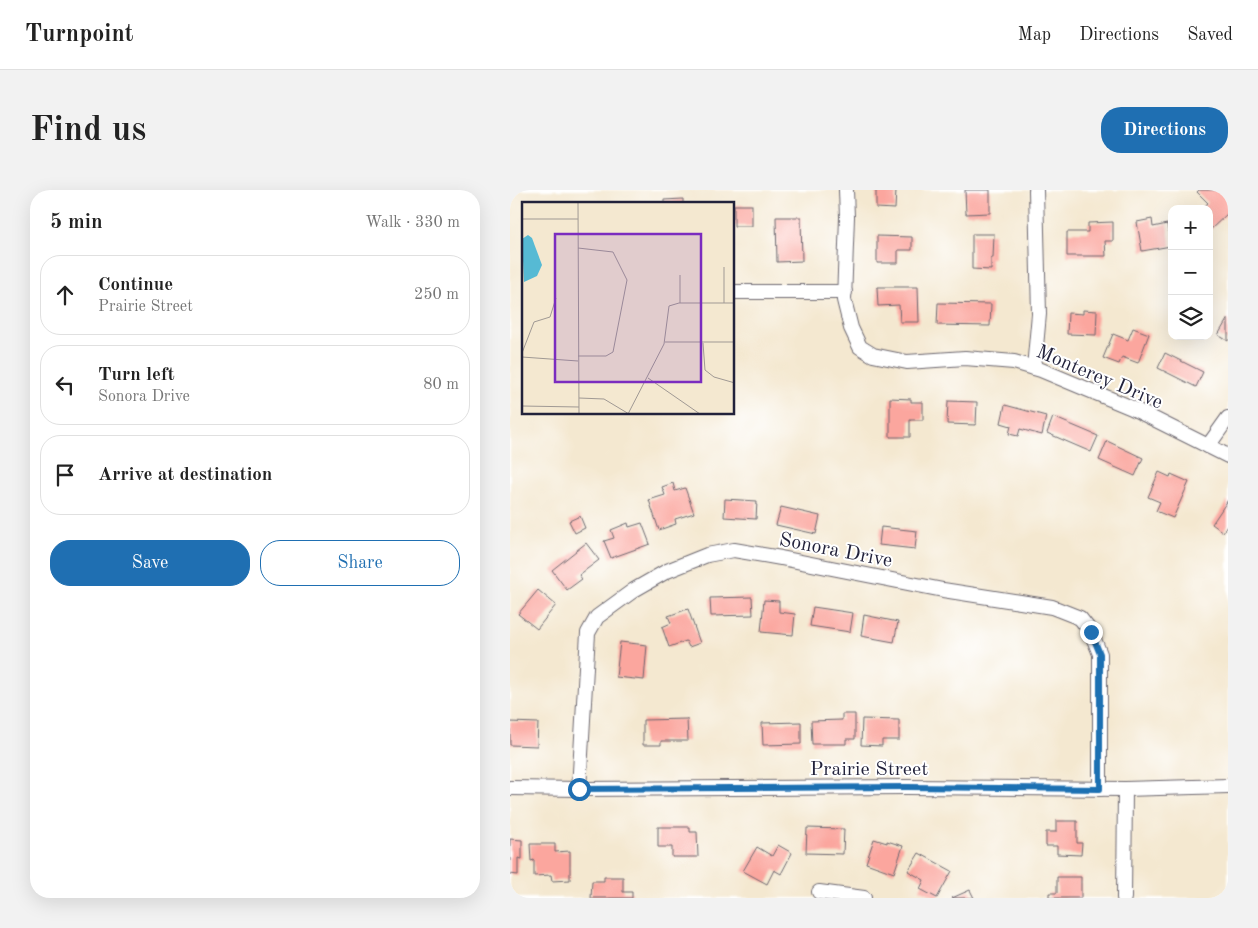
<!DOCTYPE html>
<html lang="en">
<head>
<meta charset="utf-8">
<style>
  :root { --surface:#fff; --page:#f2f2f2; --text:#222; --muted:#767676; --line:#e0e0e0; --accent:#1f6fb2 }
  body { margin:0; font-family:"Old Standard TT",serif; background:var(--page); color:var(--text) }
  .controls { position:absolute; right:15px; top:15px; display:grid; overflow:hidden; border-radius:10px; box-shadow:0 5px 20px #0002 }
  .controls button { width:45px; height:45px; display:grid; place-items:center; padding:0; border:0; border-bottom:1px solid var(--line); background:var(--surface); color:var(--text); font:25px sans-serif }
  .stop { position:absolute; width:15px; height:15px; margin:-11px; border:4px solid #1f6fb2; border-radius:50%; background:#fff }
  .stop.end { background:#1f6fb2; border-color:#fff; box-shadow:0 1px 5px #0008 }
  .list { margin:0; padding:0; list-style:none }
  h2 { display:flex; justify-content:space-between; align-items:center; height:65px; margin:0; padding:0 20px; font-size:21px }
  h2 small { font-size:16px; font-weight:400; color:var(--muted) }
  .list li { display:grid; grid-template-columns:32px 1fr auto; gap:15px; align-items:center; box-sizing:border-box; height:80px; margin:0 10px 10px; padding:0 10px; border:1px solid var(--line); border-radius:20px }
  .list b { display:block; font-size:19px; white-space:nowrap }
  .list p { margin:0; font-size:16px; white-space:nowrap; color:var(--muted) }
  .list em { font-size:16px; font-style:normal; color:var(--muted) }
  .actions { display:flex; gap:10px; padding:15px 20px }
  .actions a { flex:1; padding:11px 0; border:1px solid var(--accent); border-radius:20px; text-align:center; font-size:18px; color:var(--accent) }
  .actions .main { background:var(--accent); color:#fff }
  .icon { flex:none; width:28px; height:28px; fill:none; stroke:currentColor; stroke-width:2; stroke-linecap:round; stroke-linejoin:round }
  .map { position:relative; flex:none; width:718px; height:708px; overflow:hidden; border-radius:20px }
  header { display:flex; align-items:center; gap:30px; box-sizing:border-box; height:70px; padding:0 25px; background:var(--surface); border-bottom:1px solid var(--line) }
  header strong { font-size:24px }
  nav { display:flex; gap:28px; margin-inline-start:auto; font-size:18px }
  .intro { display:flex; align-items:center; justify-content:space-between; box-sizing:border-box; height:120px; padding:0 30px }
  h1 { margin:0; font-size:35px }
  .button { padding:12px 22px; border-radius:20px; background:var(--accent); color:#fff; font-size:18px; font-weight:700 }
  main { display:flex; gap:30px; padding:0 30px }
  aside { flex:1; background:var(--surface); border-radius:20px; box-shadow:0 5px 20px #0002 }
  .map>svg:first-child { display:block }
  .building { fill:#fba69e }
  .lines { fill:none; stroke-linecap:round; stroke-linejoin:round }
  .minor-casing { stroke:#6c676f; stroke-width:16 }
  .minor { stroke:#fff; stroke-width:14 }
  .route { stroke:#1f6fb2; stroke-width:6 }
  .labels { text-anchor:middle; stroke-width:4; stroke-linejoin:round; paint-order:stroke }
  .street-label { font-size:20px; fill:#22223b; stroke:#fff }
  .inset-road { fill:none; stroke:#a09994; stroke-width:1 }
  .view { fill:#7b2cbf; fill-opacity:0.15; stroke:#7b2cbf; stroke-width:2.5 }
  .inset-edge { fill:none; stroke:#22223b; stroke-width:2.5 }
</style>
</head>
<body>
<header>
<strong>Turnpoint</strong>
<nav><a>Map</a><a>Directions</a><a>Saved</a></nav>
</header>
<div class="intro"><h1>Find us</h1><a class="button">Directions</a></div>
<main>
<aside>
<h2>5 min<small>Walk · 330 m</small></h2>
<ul class="list">
<li><svg class="icon" aria-label="ahead" viewBox="0 0 24 24"><path d="M12 20V5M6 11l6-6 6 6"/></svg><div><b>Continue</b><p>Prairie Street</p></div><em>250 m</em></li>
<li><svg class="icon" aria-label="left" viewBox="0 0 24 24"><path d="M17 20v-9H6M10 6l-5 5 5 5"/></svg><div><b>Turn left</b><p>Sonora Drive</p></div><em>80 m</em></li>
<li><svg class="icon" aria-label="arrive" viewBox="0 0 24 24"><path d="M6 21V4h12l-3 4 3 4H6"/></svg><div><b>Arrive at destination</b></div></li>
</ul>
<div class="actions"><a class="main">Save</a><a>Share</a></div>
</aside>
<div class="map">
<svg width="718" height="708" viewBox="0 0 718 708">
  <rect width="100%" height="100%" fill="#fff"/>
  <filter id="ink" filterUnits="userSpaceOnUse"><feTurbulence type="fractalNoise" baseFrequency=".02" numOctaves="2"/><feDisplacementMap in="SourceGraphic" scale="10" xChannelSelector="R" yChannelSelector="G"/><feConvolveMatrix kernelMatrix="1 2 1 2 8 2 1 2 1" color-interpolation-filters="sRGB"/></filter>
  <filter id="wash" filterUnits="userSpaceOnUse"><feTurbulence type="fractalNoise" baseFrequency=".0096" numOctaves="4" result="noise"/><feDisplacementMap in="SourceGraphic" scale="20" xChannelSelector="R" yChannelSelector="G"/><feGaussianBlur stdDeviation="1.12" result="paint"/><feColorMatrix in="noise" values="0 0 0 0 0 0 0 0 0 0 0 0 0 0 0 0 0 1.4 0 .05"/><feComposite in="paint" operator="in"/></filter>
  <g filter="url(#wash)">
    <rect width="100%" height="100%" fill="#f4e8d0"/>
    <g id="blocks">
      <!-- building -->
      <g class="building">
        <polygon points="366,0 386,0 385,19 366,18"/>
        <polygon points="455,0 480,0 480,23 456,24"/>
        <polygon points="689,0 710,0 718,9 718,23 699,41 699,19 691,19 698,13 687,2"/>
        <polygon points="173,9 173,14 154,14 154,10"/>
        <rect x="224" y="15" width="18" height="21"/>
        <polygon points="266,27 291,27 292,71 267,72"/>
        <polygon points="642,29 643,37 657,34 661,56 632,61 627,32"/>
        <polygon points="603,32 603,51 595,51 596,66 557,66 557,42 578,42 578,33"/>
        <polygon points="462,44 484,44 483,68 481,68 481,80 462,79"/>
        <polygon points="367,46 402,47 402,60 388,60 388,73 367,73"/>
        <polygon points="367,97 408,97 409,132 390,132 389,115 368,116"/>
        <polygon points="428,113 481,114 480,136 427,135"/>
        <polygon points="573,120 587,121 586,145 557,144 558,123 573,124"/>
        <polygon points="718,128 718,151 708,145"/>
        <polygon points="623,138 639,144 628,173 612,167 609,174 593,168 603,144 618,150"/>
        <polygon points="655,163 693,182 686,197 648,178"/>
        <polygon points="380,208 401,209 401,212 413,212 413,230 400,230 400,247 380,247"/>
        <polygon points="438,211 467,212 466,235 437,234"/>
        <polygon points="495,215 536,226 532,245 510,239 508,246 499,244 501,236 491,233"/>
        <polygon points="543,227 588,246 581,262 537,243"/>
        <polygon points="597,251 633,268 625,286 589,270"/>
        <polygon points="649,282 660,287 661,284 679,292 663,328 646,321 650,312 638,307"/>
        <polygon points="163,293 165,301 175,298 184,323 165,329 166,334 149,340 139,310 155,305 152,297"/>
        <polygon points="215,309 247,311 246,329 214,327"/>
        <polygon points="718,310 718,337 717,336 713,342 702,334"/>
        <polygon points="271,317 310,326 306,344 266,335"/>
        <polygon points="70,326 75,338 65,343 59,331"/>
        <polygon points="118,333 119,337 132,333 140,354 101,368 94,351 104,348 101,340"/>
        <polygon points="371,337 407,341 405,359 369,355"/>
        <polygon points="76,353 89,370 69,385 72,389 57,400 42,380"/>
        <polygon points="28,400 46,415 27,439 8,424"/>
        <polygon points="242,407 243,425 201,426 200,408"/>
        <polygon points="254,410 269,411 269,422 285,424 283,445 251,442"/>
        <polygon points="303,417 343,423 340,442 300,436"/>
        <polygon points="178,419 190,453 179,457 176,451 159,457 152,437 161,433 158,426"/>
        <polygon points="354,425 388,432 384,452 351,446"/>
        <polygon points="110,452 137,455 134,490 106,487"/>
        <polygon points="332,524 345,524 345,549 336,549 336,554 302,554 301,531 332,530"/>
        <polygon points="177,529 178,551 151,551 151,555 133,555 133,530"/>
        <polygon points="352,529 389,530 389,550 372,550 372,556 351,555"/>
        <polygon points="0,532 28,533 27,556 0,555"/>
        <polygon points="291,532 291,554 253,555 252,533"/>
        <polygon points="546,631 567,631 567,653 572,653 571,665 547,664 547,656 536,656 536,642 546,642"/>
        <polygon points="148,637 180,637 180,642 187,642 188,667 162,667 162,657 148,657"/>
        <polygon points="297,638 334,639 333,664 296,663"/>
        <polygon points="0,649 12,650 12,669 8,668 8,685 0,684"/>
        <polygon points="364,649 377,653 377,651 393,656 384,683 356,673"/>
        <polygon points="20,654 45,654 45,662 60,661 60,690 42,691 41,685 24,686 24,670 21,671"/>
        <polygon points="268,655 282,663 271,684 264,680 257,694 233,681 247,657 262,666"/>
        <polygon points="409,663 442,681 427,708 410,699 414,690 398,681"/>
        <polygon points="94,687 113,687 113,702 122,702 122,708 81,708 82,691 94,691"/>
        <polygon points="547,687 571,687 571,708 539,708 539,703 547,703"/>
        <polygon points="460,700 464,708 442,708"/>
      </g>
    </g>
  </g>
  <g filter="url(#ink)">
    <use href="#blocks" fill-opacity="0" stroke="#6c676f" stroke-width="1"/>
    <g class="lines">
      <!-- minor casing -->
      <g class="minor-casing">
        <g id="minor">
          <polyline points="336,0 337,27 334,110 341,138 350,157 363,165 397,172 455,168 504,172 531,180 622,218 718,266"/>
          <polyline points="224,102 335,102"/>
          <polyline points="524,178 529,124 526,0"/>
          <polyline points="698,256 718,228"/>
          <polyline points="0,598 69,599 397,597 615,599 718,596"/>
          <polyline points="69,599 78,443 87,427 124,400 157,381 197,365 224,360 271,368 433,400 542,417 570,428 581,442 590,464 590,599"/>
          <polyline points="309,702 354,708"/>
          <polyline points="614,708 615,599"/>
        </g>
      </g>
      <!-- minor -->
      <use href="#minor" class="minor"/>
    </g>
  </g>
  <g class="lines" filter="url(#ink)">
    <!-- route -->
    <polyline class="route" points="69,599 397,597 590,599 590,464 581,442"/>
  </g>
  <g class="labels">
    <!-- street labels -->
    <g class="street-label">
      <text transform="translate(590 186) rotate(23)" y="7">Monterey Drive</text>
      <text transform="translate(326 359) rotate(11)" y="7">Sonora Drive</text>
      <text x="359" y="585">Prairie Street</text>
    </g>
  </g>
  <!-- overview -->
  <g transform="translate(12 12)">
    <rect width="212" height="212" fill="#f4e8d0"/>
    <path d="M6,33l4,3 10,27 -5,11 -13,6 -2,-43z" fill="#56bad4"/>
    <path class="inset-road" d="M56,0l1,212M0,17h56M56,46l35,4 14,28 -14,72 -7,4h-28M158,101v-28M202,101v-36M12,120l16,-5 6,-19M143,140h70M181,141l2,27 9,7 21,6M0,151l12,-31M0,155l56,4M126,176l52,36M57,196l25,1 25,15M0,204l57,1M106,212l36,-70 5,-38 10,-3h56"/>
    <path class="view" d="M33,32h146v148h-146z"/>
    <rect width="212" height="212" class="inset-edge"/>
  </g>
</svg>
<div class="controls">
<button>+</button>
<button>−</button>
<button><svg class="icon" aria-label="layers" viewBox="0 0 24 24"><path d="M12 4l9 5-9 5-9-5zM3 14l9 5 9-5"/></svg></button>
</div>
<div class="stop" style="left:69px;top:599px"></div>
<div class="stop end" style="left:581px;top:442px"></div>
</div>
</main>
</body>
</html>
